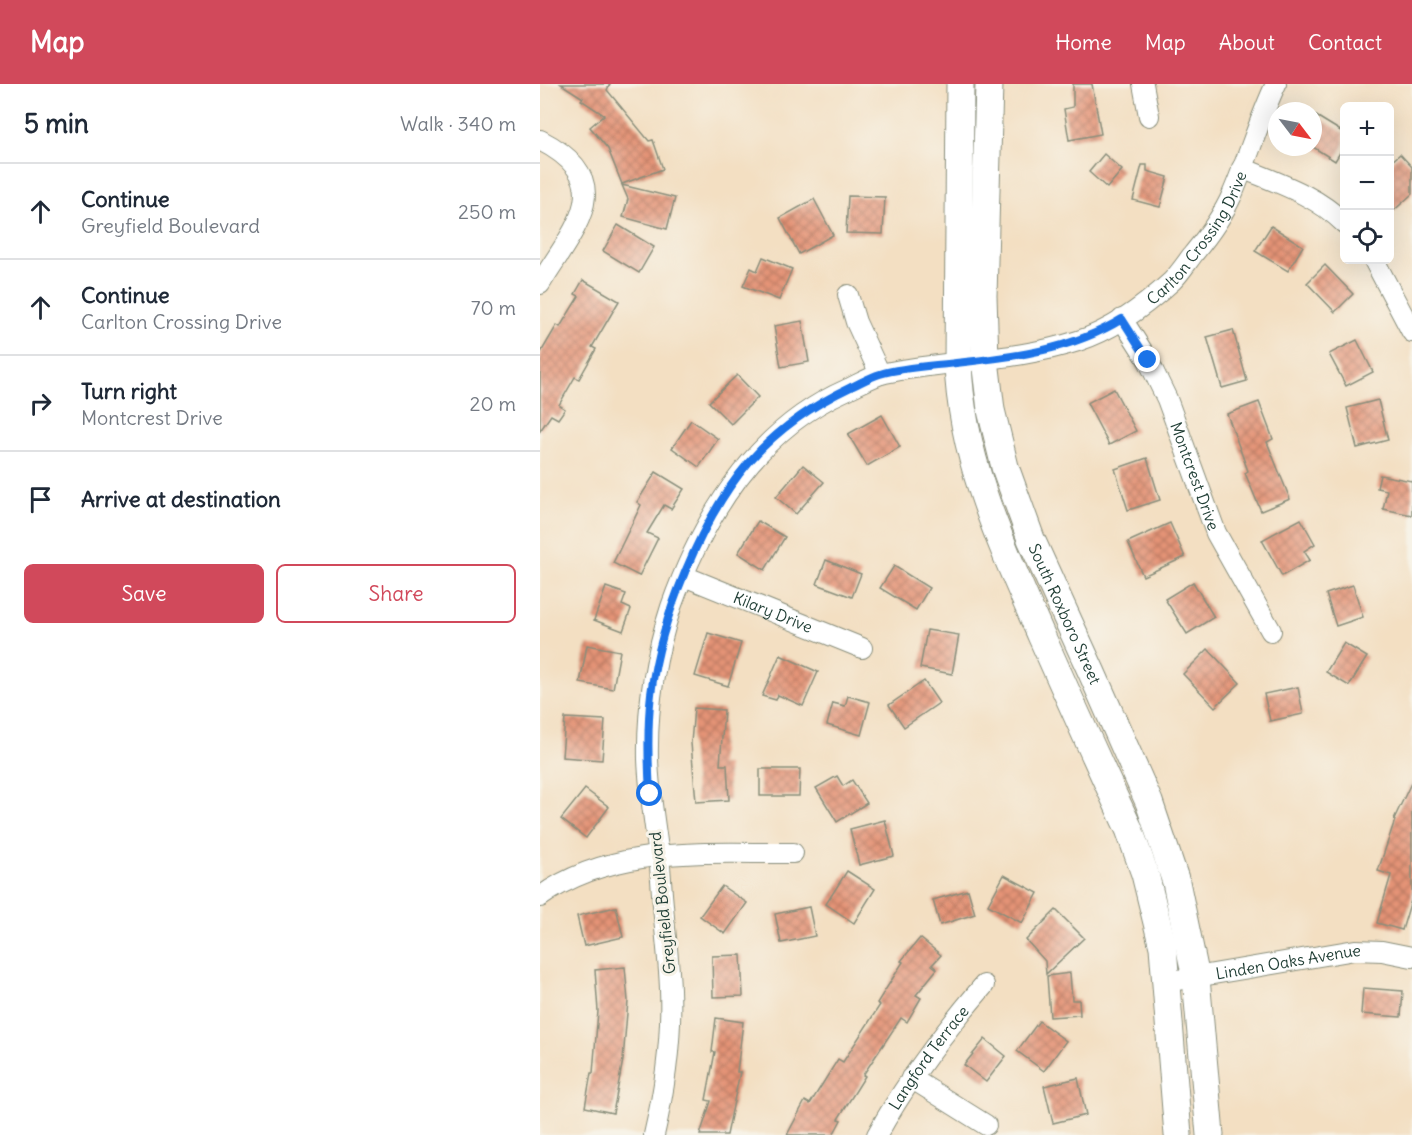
<!DOCTYPE html>
<html lang="en">
<head>
<meta charset="utf-8">
<style>
  :root { --surface:#fff; --page:#f2f2f3; --text:#1f2937; --muted:#747a83; --line:#e0e1e3; --accent:#d1495b }
  body { margin:0; font-family:Delius,sans-serif; background:var(--page); color:var(--text) }
  .controls { position:absolute; right:18px; top:18px; display:grid; overflow:hidden; border-radius:9px; box-shadow:0 6px 24px #0002 }
  .controls button { width:54px; height:54px; display:grid; place-items:center; padding:0; border:0; border-bottom:2px solid var(--line); background:var(--surface); color:var(--text); font:30px sans-serif }
  .compass { position:absolute; left:728px; top:18px; width:54px; height:54px; border-radius:50%; background:var(--surface); box-shadow:0 6px 24px #0002; rotate:122deg }
  .stop { position:absolute; width:18px; height:18px; margin:-14px; border:4px solid #1a73e8; border-radius:50%; background:#fff }
  .stop.end { background:#1a73e8; border-color:#fff; box-shadow:0 2px 6px #0008 }
  .list { margin:0; padding:0; list-style:none }
  h2 { display:flex; justify-content:space-between; align-items:center; height:78px; margin:0; padding:0 24px; font-size:26px }
  h2 small { font-size:20px; font-weight:400; color:var(--muted) }
  .list li { display:grid; grid-template-columns:39px 1fr auto; gap:18px; align-items:center; box-sizing:border-box; height:96px; padding:0 24px; border-top:2px solid var(--line) }
  .list b { display:block; font-size:22px; white-space:nowrap }
  .list p { margin:0; font-size:20px; white-space:nowrap; color:var(--muted) }
  .list em { font-size:20px; font-style:normal; color:var(--muted) }
  .actions { display:flex; gap:12px; padding:18px 24px }
  .actions a { flex:1; padding:14px 0; border:2px solid var(--accent); border-radius:9px; text-align:center; font-size:21px; color:var(--accent) }
  .actions .main { background:var(--accent); color:#fff }
  .icon { flex:none; width:33px; height:33px; fill:none; stroke:currentColor; stroke-width:2; stroke-linecap:round; stroke-linejoin:round }
  .map { position:relative; flex:none; width:872px; height:1051px; overflow:hidden }
  header { display:flex; align-items:center; gap:36px; box-sizing:border-box; height:84px; padding:0 30px; background:var(--accent); color:#fff }
  header strong { font-size:28px }
  nav { display:flex; gap:33px; margin-inline-start:auto; font-size:21px }
  main { display:flex }
  aside { flex:1; background:var(--surface) }
  .map>svg:first-child { display:block }
  .building { fill:url(#building-cross-hatch) }
  .lines { fill:none; stroke-linecap:round; stroke-linejoin:round }
  .street-casing { stroke:#898e7b; stroke-width:22 }
  .secondary-casing { stroke:#898e7b; stroke-width:29 }
  .street { stroke:#fff; stroke-width:20 }
  .secondary { stroke:#fff; stroke-width:27 }
  .route { stroke:#1a73e8; stroke-width:8 }
  .labels { text-anchor:middle; stroke-width:6; stroke-linejoin:round; paint-order:stroke }
  .street-label { font-size:16px; fill:#1f3d34; stroke:#f7f3e8 }
</style>
</head>
<body>
<header>
<strong>Map</strong>
<nav><a>Home</a><a>Map</a><a>About</a><a>Contact</a></nav>
</header>
<main>
<aside>
<h2>5 min<small>Walk · 340 m</small></h2>
<ul class="list">
<li><svg class="icon" aria-label="ahead" viewBox="0 0 24 24"><path d="M12 20V5M6 11l6-6 6 6"/></svg><div><b>Continue</b><p>Greyfield Boulevard</p></div><em>250 m</em></li>
<li><svg class="icon" aria-label="ahead" viewBox="0 0 24 24"><path d="M12 20V5M6 11l6-6 6 6"/></svg><div><b>Continue</b><p>Carlton Crossing Drive</p></div><em>70 m</em></li>
<li><svg class="icon" aria-label="right" viewBox="0 0 24 24"><path d="M7 20v-9h11M14 6l5 5-5 5"/></svg><div><b>Turn right</b><p>Montcrest Drive</p></div><em>20 m</em></li>
<li><svg class="icon" aria-label="arrive" viewBox="0 0 24 24"><path d="M6 21V4h12l-3 4 3 4H6"/></svg><div><b>Arrive at destination</b></div></li>
</ul>
<div class="actions"><a class="main">Save</a><a>Share</a></div>
</aside>
<div class="map">
<svg width="872" height="1051" viewBox="0 0 872 1051">
  <defs>
    <pattern id="building-cross-hatch" width="8" height="8" patternUnits="userSpaceOnUse" patternTransform="scale(1.5)"><rect width="8" height="8" fill="#e49376"/><path d="M0 0l8 8M0 8l8-8" fill="none" stroke="#b87962"/></pattern>
  </defs>
  <rect width="100%" height="100%" fill="#f7f3e8"/>
  <filter id="ink" filterUnits="userSpaceOnUse"><feTurbulence type="fractalNoise" baseFrequency=".0167" numOctaves="2"/><feDisplacementMap in="SourceGraphic" scale="12" xChannelSelector="R" yChannelSelector="G"/><feConvolveMatrix kernelMatrix="1 2 1 2 8 2 1 2 1" color-interpolation-filters="sRGB"/></filter>
  <filter id="wash" filterUnits="userSpaceOnUse"><feTurbulence type="fractalNoise" baseFrequency=".008" numOctaves="4" result="noise"/><feDisplacementMap in="SourceGraphic" scale="24" xChannelSelector="R" yChannelSelector="G"/><feGaussianBlur stdDeviation="1.35" result="paint"/><feColorMatrix in="noise" values="0 0 0 0 0 0 0 0 0 0 0 0 0 0 0 0 0 1.4 0 .05"/><feComposite in="paint" operator="in"/></filter>
  <g filter="url(#wash)">
    <rect width="100%" height="100%" fill="#f3dfc2"/>
    <g id="blocks">
      <!-- building -->
      <g class="building">
        <polygon points="21,0 70,0 67,6 109,57 113,56 123,85 82,100 68,65 50,43 64,31 41,16 43,14"/>
        <polygon points="533,0 552,0 561,50 529,56 524,25 533,23"/>
        <polygon points="773,30 804,49 804,62 795,77 773,63"/>
        <polygon points="564,70 582,86 567,104 549,88"/>
        <polygon points="860,70 872,83 872,110 849,131 849,80"/>
        <polygon points="602,81 607,81 607,87 628,93 620,123 593,116"/>
        <polygon points="82,101 135,114 127,145 83,133 88,115"/>
        <polygon points="308,112 345,113 343,150 306,149"/>
        <polygon points="274,115 293,151 259,170 240,134"/>
        <polygon points="78,141 114,163 99,189 63,167"/>
        <polygon points="731,142 763,162 748,187 715,167"/>
        <polygon points="223,173 252,185 239,216 203,202 211,184 217,187"/>
        <polygon points="785,181 813,210 795,228 767,199"/>
        <polygon points="43,196 79,217 52,263 56,265 39,295 35,293 19,321 25,325 18,335 11,331 0,347 0,270 17,241 20,243 39,212 35,210"/>
        <polygon points="262,237 269,278 241,283 234,242"/>
        <polygon points="693,246 707,297 682,304 667,253"/>
        <polygon points="817,256 833,288 806,302 789,270"/>
        <polygon points="197,291 218,313 191,340 169,318"/>
        <polygon points="574,305 596,347 569,361 547,319"/>
        <polygon points="838,316 848,356 817,364 807,324"/>
        <polygon points="719,318 733,355 727,358 750,415 721,427 705,389 708,387 687,330"/>
        <polygon points="342,331 360,363 327,382 308,350"/>
        <polygon points="151,336 178,355 159,383 132,364"/>
        <polygon points="607,374 620,416 588,426 575,385"/>
        <polygon points="263,381 284,398 256,430 236,413"/>
        <polygon points="116,388 144,405 131,425 124,421 107,449 118,454 99,492 73,479 101,421 97,418"/>
        <polygon points="840,391 872,397 872,431 843,425 847,406 837,404"/>
        <polygon points="761,435 775,460 764,467 770,476 742,492 722,456"/>
        <polygon points="218,437 245,453 225,486 198,469"/>
        <polygon points="630,439 645,473 603,492 588,458"/>
        <polygon points="286,476 321,490 312,513 277,500"/>
        <polygon points="354,482 389,504 376,526 340,504"/>
        <polygon points="653,498 674,533 647,550 625,515"/>
        <polygon points="813,501 823,533 796,542 786,510"/>
        <polygon points="66,503 86,510 82,521 91,525 83,547 54,536"/>
        <polygon points="387,546 419,551 412,590 380,584"/>
        <polygon points="168,549 201,559 188,602 155,592"/>
        <polygon points="804,559 827,573 809,602 786,588"/>
        <polygon points="47,561 80,567 73,605 40,599"/>
        <polygon points="668,565 700,599 675,623 643,590"/>
        <polygon points="240,571 278,588 263,622 238,611 236,616 222,612"/>
        <polygon points="384,597 399,619 364,643 349,621"/>
        <polygon points="758,603 763,630 730,637 724,610"/>
        <polygon points="308,612 330,618 321,651 287,641 293,619 305,622"/>
        <polygon points="154,624 184,626 180,681 187,681 189,716 156,718 151,659"/>
        <polygon points="25,634 65,636 62,676 22,673"/>
        <polygon points="220,685 260,685 259,712 220,712"/>
        <polygon points="297,692 303,702 312,696 327,719 297,738 276,704"/>
        <polygon points="872,697 872,813 862,846 837,839 851,791 838,787 855,736 854,735"/>
        <polygon points="45,705 69,723 46,754 21,735"/>
        <polygon points="345,736 354,772 319,781 310,745"/>
        <polygon points="307,787 335,805 314,839 286,820"/>
        <polygon points="464,791 498,809 482,839 448,821"/>
        <polygon points="182,802 207,819 185,850 160,832"/>
        <polygon points="428,806 435,830 400,841 393,816"/>
        <polygon points="76,823 83,853 44,862 37,832"/>
        <polygon points="269,823 275,852 241,859 235,830"/>
        <polygon points="516,826 544,854 506,890 505,877 486,856"/>
        <polygon points="380,854 401,871 392,881 397,885 376,911 381,914 367,938 361,934 323,991 325,992 298,1035 301,1036 293,1051 247,1051 265,1017 270,1020 298,975 303,978 340,921 337,919 363,878 361,877"/>
        <polygon points="201,871 203,912 173,913 172,872"/>
        <polygon points="85,883 88,917 83,976 73,1029 45,1023 51,989 53,989 58,927 55,886"/>
        <polygon points="530,889 532,916 539,916 540,931 510,933 507,892"/>
        <polygon points="823,904 863,907 861,933 821,930"/>
        <polygon points="176,934 203,938 197,988 200,988 187,1051 160,1051 171,1017 166,1016 175,968 172,968"/>
        <polygon points="499,937 526,957 504,987 477,967"/>
        <polygon points="445,955 466,972 446,998 424,981"/>
        <polygon points="538,994 546,1031 513,1039 504,1002"/>
      </g>
    </g>
  </g>
  <g filter="url(#ink)">
    <use href="#blocks" fill-opacity="0" stroke="#898e7b" stroke-width="1.5"/>
    <g class="lines">
      <!-- street casing -->
      <g class="street-casing">
        <g id="street">
          <polyline points="603,0 609,32"/>
          <path d="M0,56c82,42 33,89 0,144"/>
          <path d="M702,84c36,15 74,27 102,55"/>
          <polyline points="834,176 872,248"/>
          <polyline points="308,211 316,238 340,290"/>
          <path id="s1" d="M582,235l26,41 19,39 49,134 55,98"/>
          <path id="s2" d="M144,492l178,72"/>
          <path d="M0,813c73,-53 168,-43 253,-44"/>
          <path id="s3" d="M626,898l189,-32 27,1 30,6"/>
          <polyline points="371,994 446,1041"/>
          <path id="s4" d="M114,1051c11,-47 18,-97 16,-146 -1,-28 -5,-56 -7,-84 -2,-18 -2,-37 -5,-56 -4,-30 -9,-60 -10,-90 -1,-52 7,-103 23,-152 32,-90 85,-177 175,-217 13,-6 26,-14 39,-17 64,-13 131,-12 193,-32 35,-11 68,-36 94,-60 8,-8 15,-19 22,-28 14,-17 29,-38 38,-58 16,-37 27,-75 44,-111"/>
          <path id="s5" d="M337,1051c30,-55 67,-103 107,-150"/>
        </g>
      </g>
      <!-- secondary casing -->
      <g class="secondary-casing">
        <g id="secondary">
          <path d="M420,0l-2,279c3,96 45,185 83,272 29,65 58,130 88,194l16,45 18,73 15,188"/>
          <path id="s6" d="M449,0l-6,212 2,64 6,50 14,57 26,72 61,134 57,129 27,80 20,96 14,157"/>
        </g>
      </g>
      <!-- street -->
      <use href="#street" class="street"/>
      <!-- secondary -->
      <use href="#secondary" class="secondary"/>
    </g>
  </g>
  <g class="lines" filter="url(#ink)">
    <!-- route -->
    <path class="route" d="M110,710c-2,-34 -3,-67 1,-100 9,-74 50,-176 98,-232 28,-32 64,-57 102,-75 9,-4 19,-10 29,-13 24,-7 51,-8 76,-11 58,-6 116,-13 166,-44l26,41"/>
  </g>
  <g class="labels">
    <!-- street labels -->
    <g class="street-label">
      <text dy="6" stroke="none"><textPath href="#s4" startOffset="1220">Carlton Crossing Drive</textPath></text>
      <text dy="6" stroke="none"><textPath href="#s1" startOffset="174">Montcrest Drive</textPath></text>
      <text dy="6" stroke="none"><textPath href="#s2" startOffset="96">Kilary Drive</textPath></text>
      <text dy="6" stroke="none"><textPath href="#s6" startOffset="544">South Roxboro Street</textPath></text>
      <text transform="translate(122 819) rotate(-96)" y="6">Greyfield Boulevard</text>
      <text dy="6" stroke="none"><textPath href="#s3" startOffset="124">Linden Oaks Avenue</textPath></text>
      <text dy="6" stroke="none"><textPath href="#s5" startOffset="93">Langford Terrace</textPath></text>
    </g>
  </g>
</svg>
<div class="controls">
<button>+</button>
<button>−</button>
<button><svg class="icon" aria-label="locate" viewBox="0 0 24 24"><circle cx="12" cy="12" r="6"/><path d="M12 2v4M12 18v4M2 12h4M18 12h4"/></svg></button>
</div>
<svg class="compass" viewBox="-18 -18 36 36"><path d="M0-13l5 13h-10z" fill="#e53935"/><path d="M0 13l5-13h-10z" fill="#747a83"/></svg>
<div class="stop" style="left:110px;top:710px"></div>
<div class="stop end" style="left:608px;top:276px"></div>
</div>
</main>
</body>
</html>
